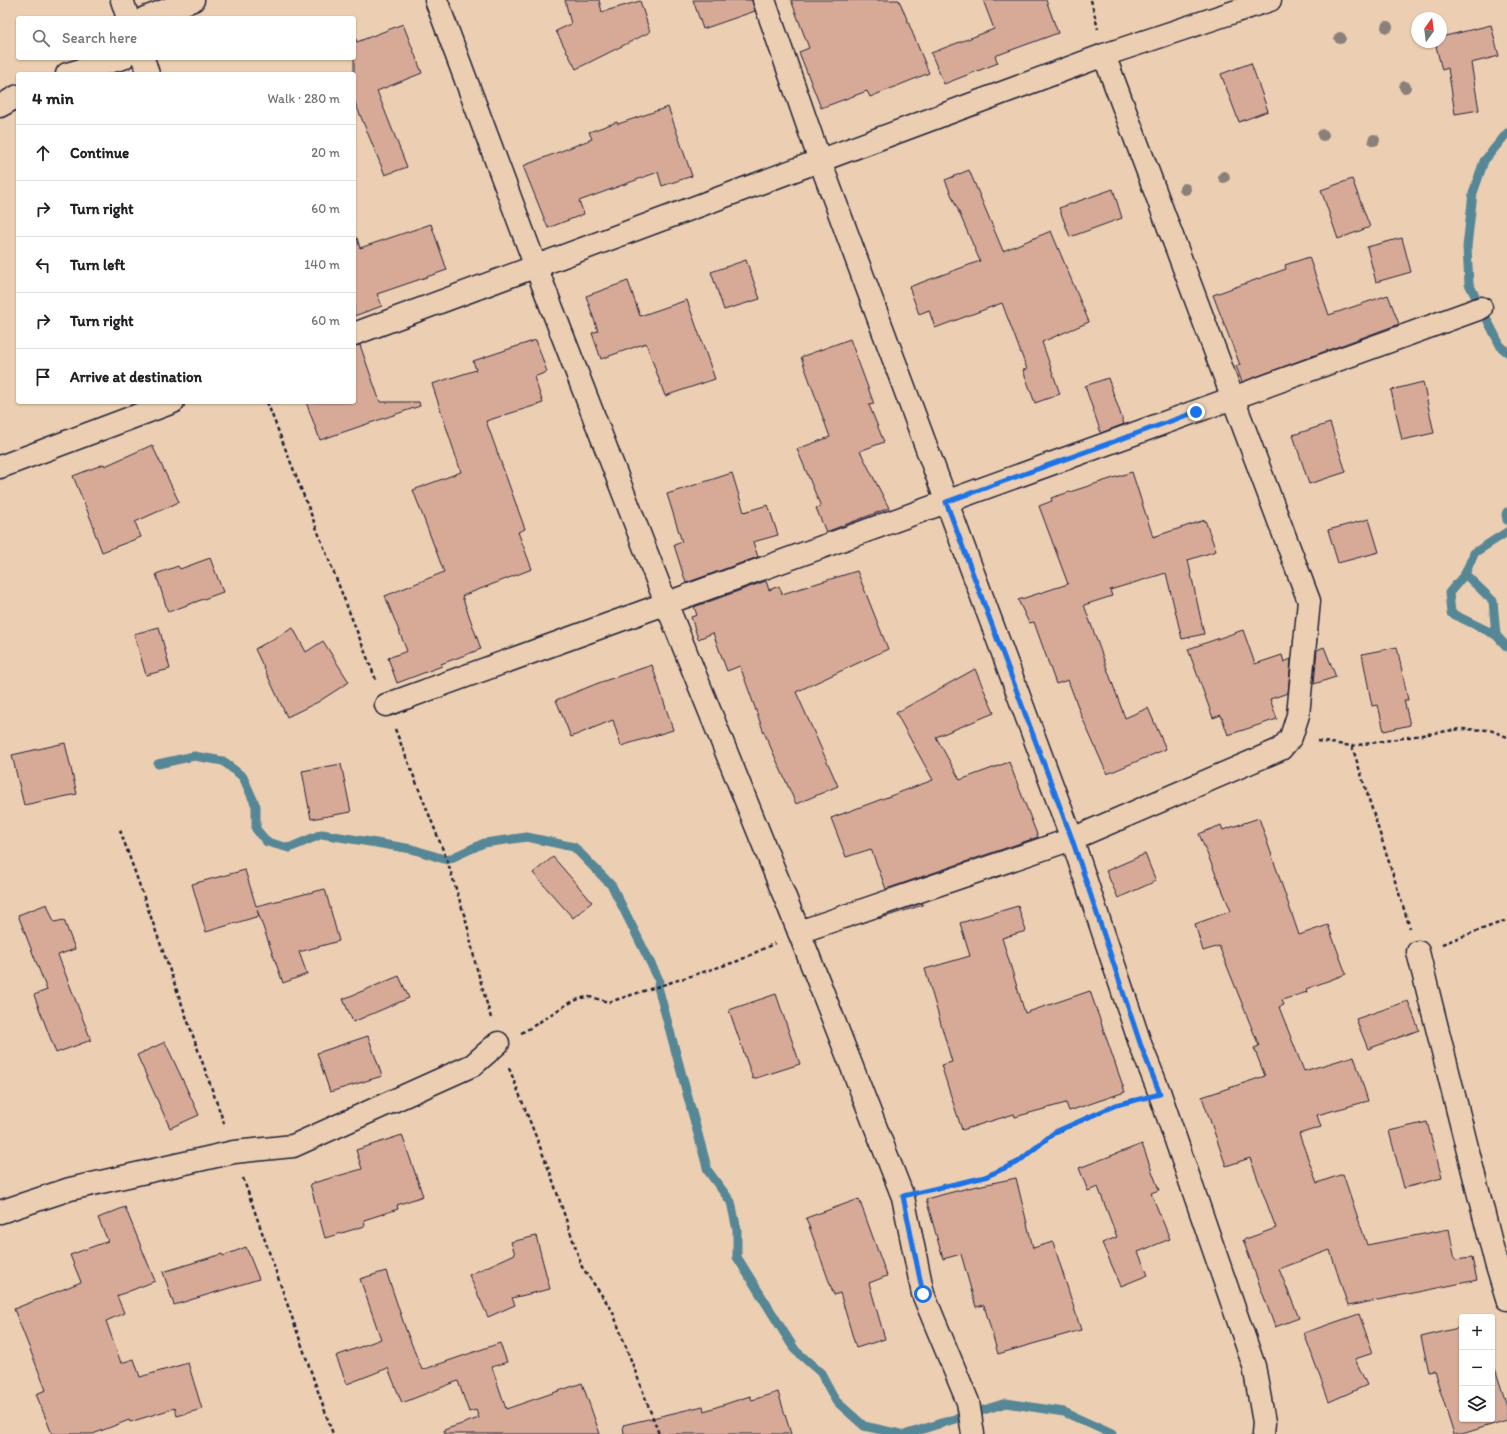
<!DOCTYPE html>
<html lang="en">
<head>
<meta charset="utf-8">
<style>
  :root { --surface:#fff; --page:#f6f6f6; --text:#202124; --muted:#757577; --line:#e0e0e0 }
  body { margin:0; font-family:Itim,sans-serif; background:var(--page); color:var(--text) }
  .controls { position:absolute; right:12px; bottom:12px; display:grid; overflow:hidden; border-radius:4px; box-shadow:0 1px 3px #0004 }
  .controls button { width:36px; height:36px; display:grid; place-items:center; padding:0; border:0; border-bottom:1px solid var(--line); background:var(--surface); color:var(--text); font:20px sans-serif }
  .compass { position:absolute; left:1411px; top:12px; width:36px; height:36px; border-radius:50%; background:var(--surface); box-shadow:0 1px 3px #0004; rotate:14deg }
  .stop { position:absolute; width:12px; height:12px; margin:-9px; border:3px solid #1a73e8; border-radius:50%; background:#fff }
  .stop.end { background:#1a73e8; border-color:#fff; box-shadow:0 1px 4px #0008 }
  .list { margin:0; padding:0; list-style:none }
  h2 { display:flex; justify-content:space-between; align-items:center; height:52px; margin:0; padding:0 16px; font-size:17px }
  h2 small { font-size:13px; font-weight:400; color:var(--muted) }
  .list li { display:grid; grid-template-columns:26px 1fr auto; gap:12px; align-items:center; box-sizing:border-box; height:56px; padding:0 16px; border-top:1px solid var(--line) }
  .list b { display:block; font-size:15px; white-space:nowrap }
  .list em { font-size:13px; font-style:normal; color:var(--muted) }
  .icon { flex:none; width:22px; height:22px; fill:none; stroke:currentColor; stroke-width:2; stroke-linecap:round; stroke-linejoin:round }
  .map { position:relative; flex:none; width:1507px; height:1434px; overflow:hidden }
  .search { position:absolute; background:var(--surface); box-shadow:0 1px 3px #0004; left:16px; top:16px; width:340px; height:44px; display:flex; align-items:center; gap:10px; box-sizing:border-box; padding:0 14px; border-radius:4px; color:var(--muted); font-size:15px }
  .panel { position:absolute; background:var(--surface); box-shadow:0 1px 3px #0004; left:16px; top:72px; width:340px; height:332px; border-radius:4px }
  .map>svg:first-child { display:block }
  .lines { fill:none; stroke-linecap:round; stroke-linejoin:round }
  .stream { stroke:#578796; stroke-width:9 }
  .building { fill:#d7aa98; stroke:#22223b }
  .minor-casing { stroke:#22223b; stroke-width:25 }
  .path { stroke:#22223b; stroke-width:2.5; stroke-dasharray:4 3; stroke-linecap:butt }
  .minor { stroke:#eccfb2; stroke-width:22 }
  .tree { fill:#8b8079 }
  .route { stroke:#1a73e8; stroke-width:5 }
</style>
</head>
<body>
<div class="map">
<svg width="1507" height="1434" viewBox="0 0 1507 1434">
  <rect width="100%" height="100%" fill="#eccfb2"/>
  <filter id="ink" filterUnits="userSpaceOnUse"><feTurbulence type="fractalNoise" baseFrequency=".025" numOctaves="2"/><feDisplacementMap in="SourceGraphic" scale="8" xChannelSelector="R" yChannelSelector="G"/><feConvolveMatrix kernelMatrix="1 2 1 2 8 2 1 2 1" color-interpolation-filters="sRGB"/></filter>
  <g filter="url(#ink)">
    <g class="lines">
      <!-- stream -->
      <g class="stream">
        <polyline points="1507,133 1484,161 1473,193 1467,247 1469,284 1501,347 1507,352"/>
        <polyline points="1507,512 1506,514 1507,520"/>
        <polyline points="1507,532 1474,553 1465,574 1493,601 1496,635 1507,647"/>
        <polyline points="1465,574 1449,593 1451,613 1496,635"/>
        <polyline points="158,764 194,756 223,761 243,777 256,806 256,829 267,842 289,848 322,834 412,849 447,860 484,843 527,837 574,847 612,886 659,980 658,987 708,1171 731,1202 737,1230 737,1257 795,1350 821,1373 836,1401 864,1426 900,1434"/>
        <polyline points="907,1434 1006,1403 1064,1412 1112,1434"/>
      </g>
    </g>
    <!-- building -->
    <g class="building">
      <polygon points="565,0 599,0 602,12 640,1 650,32 576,69 556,31 571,24"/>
      <polygon points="693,0 752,0 755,11 703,29"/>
      <polygon points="791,0 899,0 929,73 870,97 867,91 821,108 799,52 809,48"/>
      <polygon points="983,0 1046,0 1058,33 995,56 998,63 944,84 931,53 994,29"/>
      <polygon points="403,24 422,73 377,91 407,167 385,175 354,100 354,37 355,37 357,42"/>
      <polygon points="1491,25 1499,56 1471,63 1479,110 1455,114 1448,68 1442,70 1435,42 1441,42 1441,37"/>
      <polygon points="1251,63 1268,111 1239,122 1221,74"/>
      <polygon points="668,107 692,176 662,186 658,172 579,201 584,214 548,228 523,166 592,139 589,132 617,122 618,124"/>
      <polygon points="969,170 1003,251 1051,231 1089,322 1042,342 1060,394 1035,403 1023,370 1027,369 1002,303 935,328 929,310 919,314 909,287 980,261 945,180"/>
      <polygon points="1352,179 1370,227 1338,239 1321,190"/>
      <polygon points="1113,189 1122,218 1070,237 1059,208"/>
      <polygon points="431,224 447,270 377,294 382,306 354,316 354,238 357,238 360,248"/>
      <polygon points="1402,238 1411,272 1376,282 1367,247"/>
      <polygon points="1309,257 1329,315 1388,295 1399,324 1242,382 1236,366 1240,365 1213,295 1286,269 1285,265"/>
      <polygon points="746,260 760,299 724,310 711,272"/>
      <polygon points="628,281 640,316 687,300 715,379 665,396 646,343 601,359 592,333 598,331 586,296"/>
      <polygon points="850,339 874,404 869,405 884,442 860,451 889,508 826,532 816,508 821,507 797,449 830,437 801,357"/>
      <polygon points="536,340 547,372 534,377 543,403 486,421 525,529 518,532 532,569 462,596 481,649 441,664 442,666 397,683 388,658 407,651 385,596 444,572 413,490 461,472 432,384 476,370 473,361"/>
      <polygon points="360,345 380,402 419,402 420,406 320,440 306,402 354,402 354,346"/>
      <polygon points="1108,378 1124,424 1101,433 1085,386"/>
      <polygon points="1423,382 1434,433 1402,440 1391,390"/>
      <polygon points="1330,423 1346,472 1309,484 1293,435"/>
      <polygon points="152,445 179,502 135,522 141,537 102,552 93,528 94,527 73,476 104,464 105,466"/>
      <polygon points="1132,472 1153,537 1205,520 1216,551 1188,560 1204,634 1182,639 1166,573 1110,590 1112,596 1084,605 1125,718 1148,708 1166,749 1107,774 1081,715 1068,680 1056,684 1034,622 1029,623 1018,600 1068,584 1039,506 1052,501 1051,498"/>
      <polygon points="732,473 744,512 768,505 778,535 753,542 758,557 686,583 674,545 682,542 667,494"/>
      <polygon points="1369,519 1379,552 1338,563 1328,530"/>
      <polygon points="210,558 223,592 168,612 156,574 178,566 180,569"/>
      <polygon points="857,571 888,649 796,692 838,786 796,804 763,730 740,666 727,671 713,633 698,639 691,617 697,615 694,607 766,581 769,590 779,586 782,594"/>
      <polygon points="159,627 170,669 146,675 134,634"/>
      <polygon points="293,628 306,652 323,641 349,682 318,702 287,717 255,649"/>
      <polygon points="1243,630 1255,664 1282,655 1284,662 1291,659 1288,693 1270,699 1277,719 1228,735 1221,715 1213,718 1188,649"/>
      <polygon points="1324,647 1336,677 1314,684 1317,650"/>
      <polygon points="1397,647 1408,700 1404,700 1410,725 1384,731 1378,705 1372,706 1362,654"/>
      <polygon points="652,665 673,730 621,746 613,720 571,737 556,700 601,682"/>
      <polygon points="975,669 994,713 936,737 960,780 1009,762 1038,837 886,889 871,849 846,857 831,818 933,780 896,713"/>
      <polygon points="65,743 77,794 24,805 12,755"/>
      <polygon points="341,764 351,812 311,819 302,771"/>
      <polygon points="1259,818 1299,935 1328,925 1346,974 1306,989 1307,992 1282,1000 1284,1005 1279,1007 1304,1071 1354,1056 1368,1101 1317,1115 1321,1127 1299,1134 1317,1183 1343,1174 1367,1245 1449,1229 1455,1260 1472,1258 1477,1280 1348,1306 1330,1250 1279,1269 1299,1318 1275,1327 1243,1240 1276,1228 1250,1158 1226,1166 1202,1097 1265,1076 1254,1048 1259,1046 1219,946 1203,951 1195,924 1231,911 1199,834 1221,825 1223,830"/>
      <polygon points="1145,854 1156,881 1118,898 1106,871"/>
      <polygon points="553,857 592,902 573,918 533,873"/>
      <polygon points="245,870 256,906 325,889 339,941 299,952 307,974 283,983 257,910 259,916 206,932 192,884"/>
      <polygon points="922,903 923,905 878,919 877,918"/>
      <polygon points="47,904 54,922 64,920 75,949 58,955 91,1040 56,1053 34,995 47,990 18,915"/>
      <polygon points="1018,906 1026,931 1002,938 1025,1013 1090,991 1125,1092 1069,1111 1066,1103 1015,1117 1014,1114 962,1130 941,1065 952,1062 925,969 970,956 960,923"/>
      <polygon points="399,976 409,998 353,1022 343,999"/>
      <polygon points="776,994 800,1064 753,1079 729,1010"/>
      <polygon points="1408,1001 1419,1030 1368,1049 1356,1019"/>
      <polygon points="368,1036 382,1076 330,1092 317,1053"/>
      <polygon points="165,1042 199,1115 170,1128 137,1055"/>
      <polygon points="1427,1122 1442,1178 1404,1188 1389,1131"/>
      <polygon points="402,1135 423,1196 397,1205 398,1209 364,1220 365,1226 325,1238 310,1184 362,1169 356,1150"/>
      <polygon points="1142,1144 1159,1190 1151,1193 1170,1239 1138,1252 1148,1275 1121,1286 1102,1243 1117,1237 1098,1187 1088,1191 1079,1168"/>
      <polygon points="1016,1178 1033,1248 1053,1242 1081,1330 998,1354 984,1305 976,1307 961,1254 943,1259 926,1199 968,1188"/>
      <polygon points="859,1199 887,1276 869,1283 885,1339 856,1348 840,1293 834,1295 806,1218"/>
      <polygon points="125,1207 155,1281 117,1296 124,1313 106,1321 121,1363 134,1359 140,1377 188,1363 202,1409 177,1416 175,1408 130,1422 129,1420 93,1434 52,1434 36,1394 46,1390 14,1309 81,1282 70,1255 108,1241 98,1218"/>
      <polygon points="536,1236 550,1289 512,1298 515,1305 488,1317 469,1275 515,1254 511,1242"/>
      <polygon points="246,1247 259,1279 174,1305 163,1272 222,1254 223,1256"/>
      <polygon points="386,1271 406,1330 422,1370 500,1343 507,1362 492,1367 506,1409 582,1383 600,1434 445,1434 444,1430 479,1418 476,1410 469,1412 458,1381 402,1403 388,1368 347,1384 336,1356 381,1339 360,1279"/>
      <polygon points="1359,1314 1373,1353 1355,1359 1367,1385 1329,1402 1304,1333"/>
      <polygon points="1462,1327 1462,1419 1492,1419 1492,1359 1507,1406 1507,1420 1462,1434 1454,1434 1434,1371 1429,1372 1421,1337"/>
      <polygon points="778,1392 791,1434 624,1434 623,1425 703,1406 704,1411 750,1396 752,1400"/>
    </g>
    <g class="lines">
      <!-- minor casing -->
      <g class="minor-casing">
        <g id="minor">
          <polyline points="122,0 128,18"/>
          <polyline points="436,0 536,267 666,603 799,932 903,1197 923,1294 968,1402 973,1434"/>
          <polyline points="764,0 820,161 1072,839 1141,1046 1160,1094 1254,1366 1264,1422 1263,1434"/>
          <polyline points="145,18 193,0"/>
          <polyline points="143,58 148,74"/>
          <polyline points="67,74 123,58"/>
          <polyline points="0,106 18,96"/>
          <polyline points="354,334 1104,55 1270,0"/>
          <polyline points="0,467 173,402"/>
          <polyline points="386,705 1481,308"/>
          <polyline points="799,932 1072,839 1281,749 1291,737 1298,715 1309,601 1104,55"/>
          <polyline points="1418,952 1496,1263 1507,1299"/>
          <polyline points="0,1212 70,1189 234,1152 293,1146 473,1065 498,1043"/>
        </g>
      </g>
      <!-- path -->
      <g class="path">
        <polyline points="1091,0 1098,29"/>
        <polyline points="267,402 376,680"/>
        <polyline points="395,729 447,860 467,924 475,962 491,1018"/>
        <polyline points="1317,741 1352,746 1460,729 1490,730 1507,737"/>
        <polyline points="1352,746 1410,928"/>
        <polyline points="120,830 225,1126"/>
        <polyline points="1442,944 1507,920"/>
        <path d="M521,1033c19,-9 47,-34 66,-36 7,0 16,4 22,5l129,-41 37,-18"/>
        <polyline points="509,1068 551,1175 582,1267 612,1310 659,1434"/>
        <polyline points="243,1178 333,1434"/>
        <polyline points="929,1190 985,1177 1018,1162 1055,1133 1116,1105 1134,1100"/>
      </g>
      <!-- minor -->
      <use href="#minor" class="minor"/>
    </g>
    <!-- trees -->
    <g class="tree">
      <circle cx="1387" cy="27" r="6"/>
      <circle cx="1340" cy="38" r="6"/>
      <circle cx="1405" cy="87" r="6"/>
      <circle cx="1323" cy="135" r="6"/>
      <circle cx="1374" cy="140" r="6"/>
      <circle cx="1224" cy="177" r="6"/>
      <circle cx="1185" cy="189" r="6"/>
    </g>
  </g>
  <g class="lines" filter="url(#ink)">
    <!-- route -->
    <polyline class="route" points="923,1294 903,1196 985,1177 1018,1162 1055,1132 1116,1105 1160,1094 1141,1046 1072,839 946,502 1196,412"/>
  </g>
</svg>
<div class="controls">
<button>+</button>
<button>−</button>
<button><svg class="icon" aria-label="layers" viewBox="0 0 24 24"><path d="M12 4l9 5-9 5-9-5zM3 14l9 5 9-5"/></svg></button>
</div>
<svg class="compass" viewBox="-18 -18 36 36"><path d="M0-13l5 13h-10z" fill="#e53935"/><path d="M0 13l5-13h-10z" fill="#757577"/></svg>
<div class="stop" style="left:923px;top:1294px"></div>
<div class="stop end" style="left:1196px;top:412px"></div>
<div class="search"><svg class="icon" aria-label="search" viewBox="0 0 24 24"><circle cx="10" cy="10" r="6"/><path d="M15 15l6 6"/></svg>Search here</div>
<section class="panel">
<h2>4 min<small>Walk · 280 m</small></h2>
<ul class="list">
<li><svg class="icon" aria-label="ahead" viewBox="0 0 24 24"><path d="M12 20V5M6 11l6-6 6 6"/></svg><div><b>Continue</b></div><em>20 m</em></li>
<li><svg class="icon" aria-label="right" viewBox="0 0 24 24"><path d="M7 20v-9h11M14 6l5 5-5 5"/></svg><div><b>Turn right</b></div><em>60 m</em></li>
<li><svg class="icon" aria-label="left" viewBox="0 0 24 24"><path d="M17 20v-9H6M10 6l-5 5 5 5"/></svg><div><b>Turn left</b></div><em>140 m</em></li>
<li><svg class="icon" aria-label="right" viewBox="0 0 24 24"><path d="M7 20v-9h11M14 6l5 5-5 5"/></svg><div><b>Turn right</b></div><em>60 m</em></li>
<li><svg class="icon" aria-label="arrive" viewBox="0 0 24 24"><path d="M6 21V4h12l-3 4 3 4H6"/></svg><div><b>Arrive at destination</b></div></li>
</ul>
</section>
</div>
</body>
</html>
